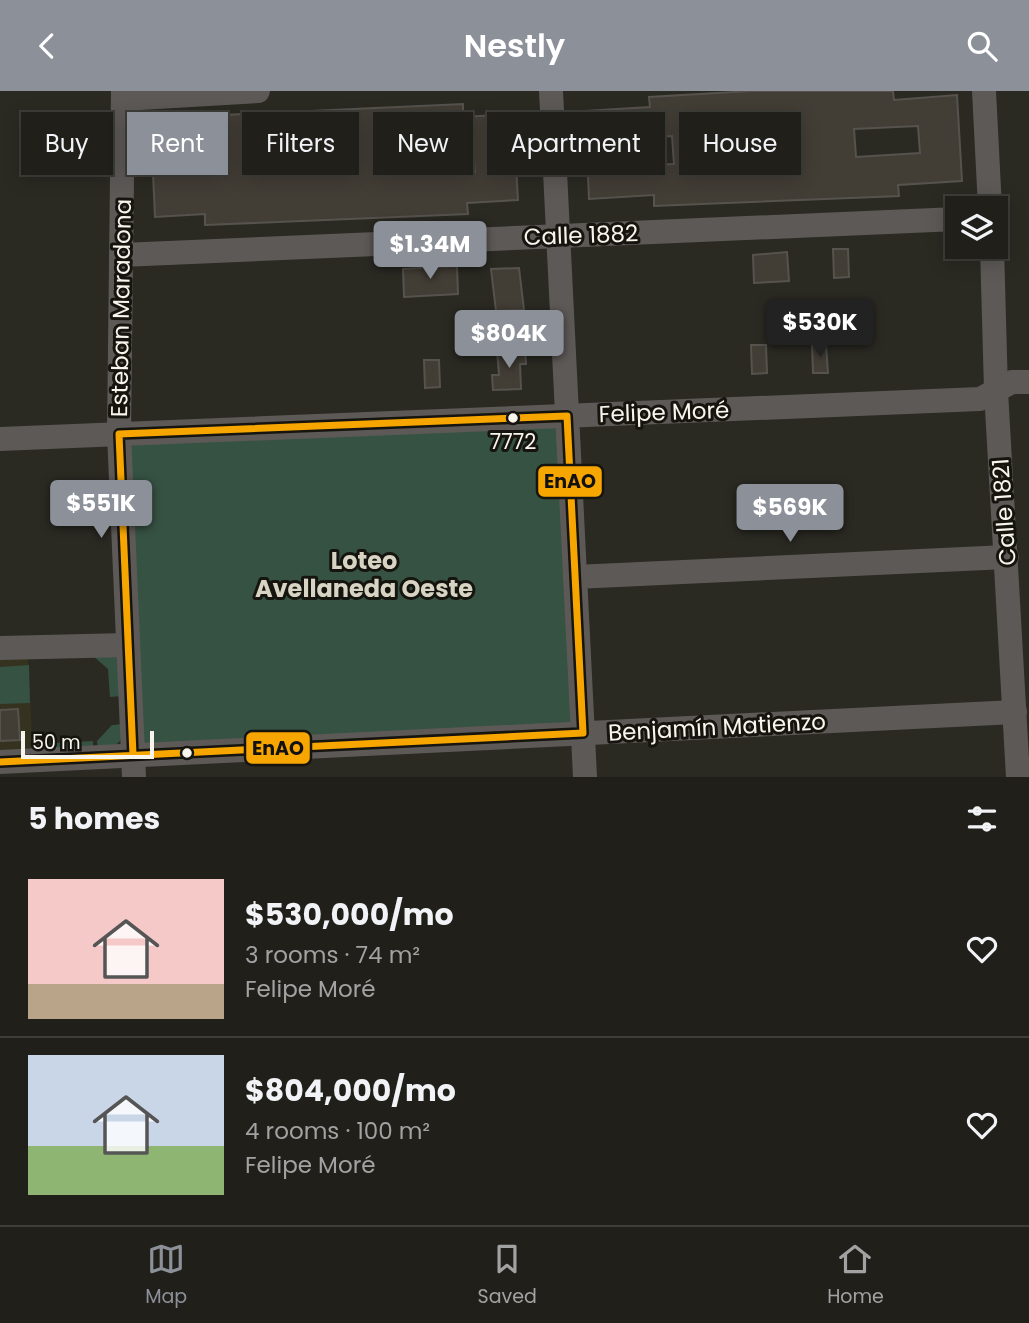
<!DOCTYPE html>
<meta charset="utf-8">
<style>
:root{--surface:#201f1a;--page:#282723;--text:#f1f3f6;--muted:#a2a2a2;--line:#3d3d39;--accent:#8c9099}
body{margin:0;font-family:Poppins,sans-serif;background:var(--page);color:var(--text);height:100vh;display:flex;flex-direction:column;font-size:26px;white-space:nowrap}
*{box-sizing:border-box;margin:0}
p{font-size:23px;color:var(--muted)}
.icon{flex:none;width:38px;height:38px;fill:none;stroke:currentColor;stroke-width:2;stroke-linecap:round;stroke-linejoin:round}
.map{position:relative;height:686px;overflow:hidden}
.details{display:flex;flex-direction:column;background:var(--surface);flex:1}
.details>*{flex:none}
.top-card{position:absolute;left:21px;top:21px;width:987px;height:63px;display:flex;gap:14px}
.controls{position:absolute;left:945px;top:105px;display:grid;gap:14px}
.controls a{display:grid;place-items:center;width:63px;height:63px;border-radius:0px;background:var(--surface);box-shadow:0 4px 18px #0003,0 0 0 2px var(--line);font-size:35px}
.scale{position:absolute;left:21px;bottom:18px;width:133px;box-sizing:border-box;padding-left:7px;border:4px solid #f7f5ec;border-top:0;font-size:19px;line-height:24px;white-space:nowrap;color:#f7f5ec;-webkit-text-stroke:5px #15140e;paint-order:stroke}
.price{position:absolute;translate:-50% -60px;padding:0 16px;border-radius:7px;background:var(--accent);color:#fff;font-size:23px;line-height:46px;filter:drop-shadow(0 2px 4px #0008)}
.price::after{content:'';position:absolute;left:50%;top:42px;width:21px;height:16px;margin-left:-10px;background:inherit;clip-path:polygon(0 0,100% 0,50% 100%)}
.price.on{background:#222;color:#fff}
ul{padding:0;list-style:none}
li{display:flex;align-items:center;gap:21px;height:175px;padding:0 28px}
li+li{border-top:2px solid var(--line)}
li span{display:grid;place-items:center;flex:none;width:196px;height:140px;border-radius:0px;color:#555}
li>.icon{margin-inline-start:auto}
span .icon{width:84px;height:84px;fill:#fffc;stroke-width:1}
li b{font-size:30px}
h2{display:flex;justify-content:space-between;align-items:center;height:84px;padding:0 28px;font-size:30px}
.pill{padding:0 24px;border-radius:0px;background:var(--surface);box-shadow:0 4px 18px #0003,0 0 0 2px var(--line);font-size:24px;line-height:63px}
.pill.on{background:var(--accent);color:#fff}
header{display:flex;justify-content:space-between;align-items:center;height:91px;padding:0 28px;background:var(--accent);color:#fff;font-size:32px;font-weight:600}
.menu{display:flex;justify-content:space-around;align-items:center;height:98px;border-top:2px solid var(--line);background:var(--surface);font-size:19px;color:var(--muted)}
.menu a{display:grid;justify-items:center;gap:4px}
.menu .on{color:var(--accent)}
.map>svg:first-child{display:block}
.built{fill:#35321f}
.green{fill:#365243}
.building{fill:#423d35;stroke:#56534e;stroke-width:2;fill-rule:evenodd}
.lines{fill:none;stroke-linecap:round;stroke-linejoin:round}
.minor{stroke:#5d5957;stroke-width:24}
.bus-1-casing{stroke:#15140e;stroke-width:12}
.bus-1{stroke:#f7a600;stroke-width:7}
.bus-dot{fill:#f7f5ec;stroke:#15140e;stroke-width:2.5}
.labels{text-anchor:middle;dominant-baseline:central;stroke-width:6;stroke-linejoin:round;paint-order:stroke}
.bus-label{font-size:21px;fill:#f7f5ec;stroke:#15140e}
.street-label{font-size:23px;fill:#f7f5ec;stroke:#15140e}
.neighbourhood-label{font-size:24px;font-weight:bold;fill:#d7d4c3;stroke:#15140e}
.line-badge{stroke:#15140e;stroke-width:2.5}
.pale-badge-label{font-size:19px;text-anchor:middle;font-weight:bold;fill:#111}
</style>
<header><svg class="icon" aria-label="back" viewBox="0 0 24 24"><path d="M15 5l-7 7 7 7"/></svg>Nestly<svg class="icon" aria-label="search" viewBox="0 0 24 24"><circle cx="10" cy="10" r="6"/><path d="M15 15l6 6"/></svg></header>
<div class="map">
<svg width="1029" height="686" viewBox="0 0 1029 686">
<rect width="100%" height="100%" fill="#2a2922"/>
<polygon class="built" points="0,565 28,565 33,662 0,663"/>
<g class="green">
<polygon points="567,325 583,642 133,664 119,344"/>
<polygon points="115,564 121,571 123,605 110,606 108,578 93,565"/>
<polygon points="29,574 30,612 0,613 0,576"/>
<path d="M 124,633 C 124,654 116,654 98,660 L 97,650 L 112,634 Z"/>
<polygon points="93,650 93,659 33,662 33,653"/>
</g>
<g class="building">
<path d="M 751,0 L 893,0 L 894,9 L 957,4 L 962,90 L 898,94 L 899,105 L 876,106 L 654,115 L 654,104 L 589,108 L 585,20 L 650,16 L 649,6 ZM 918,35 L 920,62 L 856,66 L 854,38 ZM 793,40 L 795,67 L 736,70 L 734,43 ZM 672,45 L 674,73 L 628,75 L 627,47 Z"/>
<path d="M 463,13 L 463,26 L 513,23 L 518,109 L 467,112 L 468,123 L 445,124 L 205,134 L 205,123 L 155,126 L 151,39 L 201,36 L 201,25 ZM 473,54 L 475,81 L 426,83 L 425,56 Z"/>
<polygon points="833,158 848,158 849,186 834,187"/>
<polygon points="787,161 789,190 754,192 753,164"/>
<polygon points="457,175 458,203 404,206 403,178"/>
<polygon points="519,177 524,219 496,220 491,178"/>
<polygon points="751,254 766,254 767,282 752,283"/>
<polygon points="812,254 826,254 828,282 813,282"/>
<polygon points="525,258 526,273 520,273 521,298 493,299 492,284 499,284 497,259"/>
<polygon points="424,269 439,269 440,296 425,297"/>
<polygon points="18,618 20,649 0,650 0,619"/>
</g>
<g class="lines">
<g class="minor">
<polyline points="123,0 119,343 134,686"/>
<polyline points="551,0 585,686"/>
<polyline points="984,0 990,117"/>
<polyline points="123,8 258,0"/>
<polyline points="992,156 996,300 1018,686"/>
<polyline points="121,164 957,128"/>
<polyline points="0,348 980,308 1012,291 1029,291"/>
<polyline points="575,486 1007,466"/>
<polyline points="0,557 128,554"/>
<polyline points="0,671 1015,621"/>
</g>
<defs>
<polyline id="bus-1" points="0,671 583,642 567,325 119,343 133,664"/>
</defs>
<use href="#bus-1" class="bus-1-casing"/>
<use href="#bus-1" class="bus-1"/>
</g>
<g class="bus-dot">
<circle cx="513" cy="327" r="6"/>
<circle cx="187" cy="662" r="6"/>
</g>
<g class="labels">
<g class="bus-label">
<text x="513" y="350">7772</text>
</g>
<g class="street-label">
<text transform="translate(581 144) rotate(-2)">Calle 1882</text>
<text transform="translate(121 217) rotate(-89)">Esteban Maradona</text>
<text transform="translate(664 321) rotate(-2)">Felipe Moré</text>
<text transform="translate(1004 421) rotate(-94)">Calle 1821</text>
<text transform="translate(717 636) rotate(-3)">Benjamín Matienzo</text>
</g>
<g class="neighbourhood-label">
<text x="364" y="469">Loteo<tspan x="364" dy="28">Avellaneda Oeste</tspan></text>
</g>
</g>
<g class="line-badge">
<rect x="537" y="374" width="66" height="33" rx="7" fill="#f7a600"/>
<rect x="245" y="640" width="66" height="34" rx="7" fill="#f7a600"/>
</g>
<g class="pale-badge-label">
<text x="570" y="397">EnAO</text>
<text x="278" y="664">EnAO</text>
</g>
</svg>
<div class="controls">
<a><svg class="icon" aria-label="layers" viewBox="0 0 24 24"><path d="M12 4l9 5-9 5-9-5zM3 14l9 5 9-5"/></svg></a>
</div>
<div class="scale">50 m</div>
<b class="price" style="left:430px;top:190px">$1.34M</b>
<b class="price on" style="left:820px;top:268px">$530K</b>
<b class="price" style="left:509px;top:279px">$804K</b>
<b class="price" style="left:101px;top:449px">$551K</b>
<b class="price" style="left:790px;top:453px">$569K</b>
<div class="top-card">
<a class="pill">Buy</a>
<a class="pill on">Rent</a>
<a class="pill">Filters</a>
<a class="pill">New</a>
<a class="pill">Apartment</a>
<a class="pill">House</a>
</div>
</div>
<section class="details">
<h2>5 homes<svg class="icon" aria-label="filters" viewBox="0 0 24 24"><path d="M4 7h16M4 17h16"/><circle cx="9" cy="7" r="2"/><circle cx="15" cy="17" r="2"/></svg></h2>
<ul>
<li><span style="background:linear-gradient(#f6c9c9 75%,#b9a48a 0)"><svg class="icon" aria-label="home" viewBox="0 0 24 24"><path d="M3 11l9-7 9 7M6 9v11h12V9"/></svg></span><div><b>$530,000/mo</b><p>3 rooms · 74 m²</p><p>Felipe Moré</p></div><svg class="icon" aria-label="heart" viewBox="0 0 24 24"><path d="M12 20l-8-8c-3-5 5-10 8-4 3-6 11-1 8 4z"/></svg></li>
<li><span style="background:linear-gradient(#c9d6e8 65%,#8fb573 0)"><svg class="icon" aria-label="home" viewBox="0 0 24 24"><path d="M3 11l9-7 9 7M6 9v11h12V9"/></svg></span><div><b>$804,000/mo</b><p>4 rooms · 100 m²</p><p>Felipe Moré</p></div><svg class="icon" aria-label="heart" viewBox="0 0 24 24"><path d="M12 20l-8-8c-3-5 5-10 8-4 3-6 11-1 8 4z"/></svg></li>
</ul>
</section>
<nav class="menu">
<a class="on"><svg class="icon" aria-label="map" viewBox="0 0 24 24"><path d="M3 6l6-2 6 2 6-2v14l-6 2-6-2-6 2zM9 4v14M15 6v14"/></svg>Map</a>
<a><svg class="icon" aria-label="saved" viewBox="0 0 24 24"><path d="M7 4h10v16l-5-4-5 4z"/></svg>Saved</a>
<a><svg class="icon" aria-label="home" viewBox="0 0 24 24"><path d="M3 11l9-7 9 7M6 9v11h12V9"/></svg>Home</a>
</nav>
